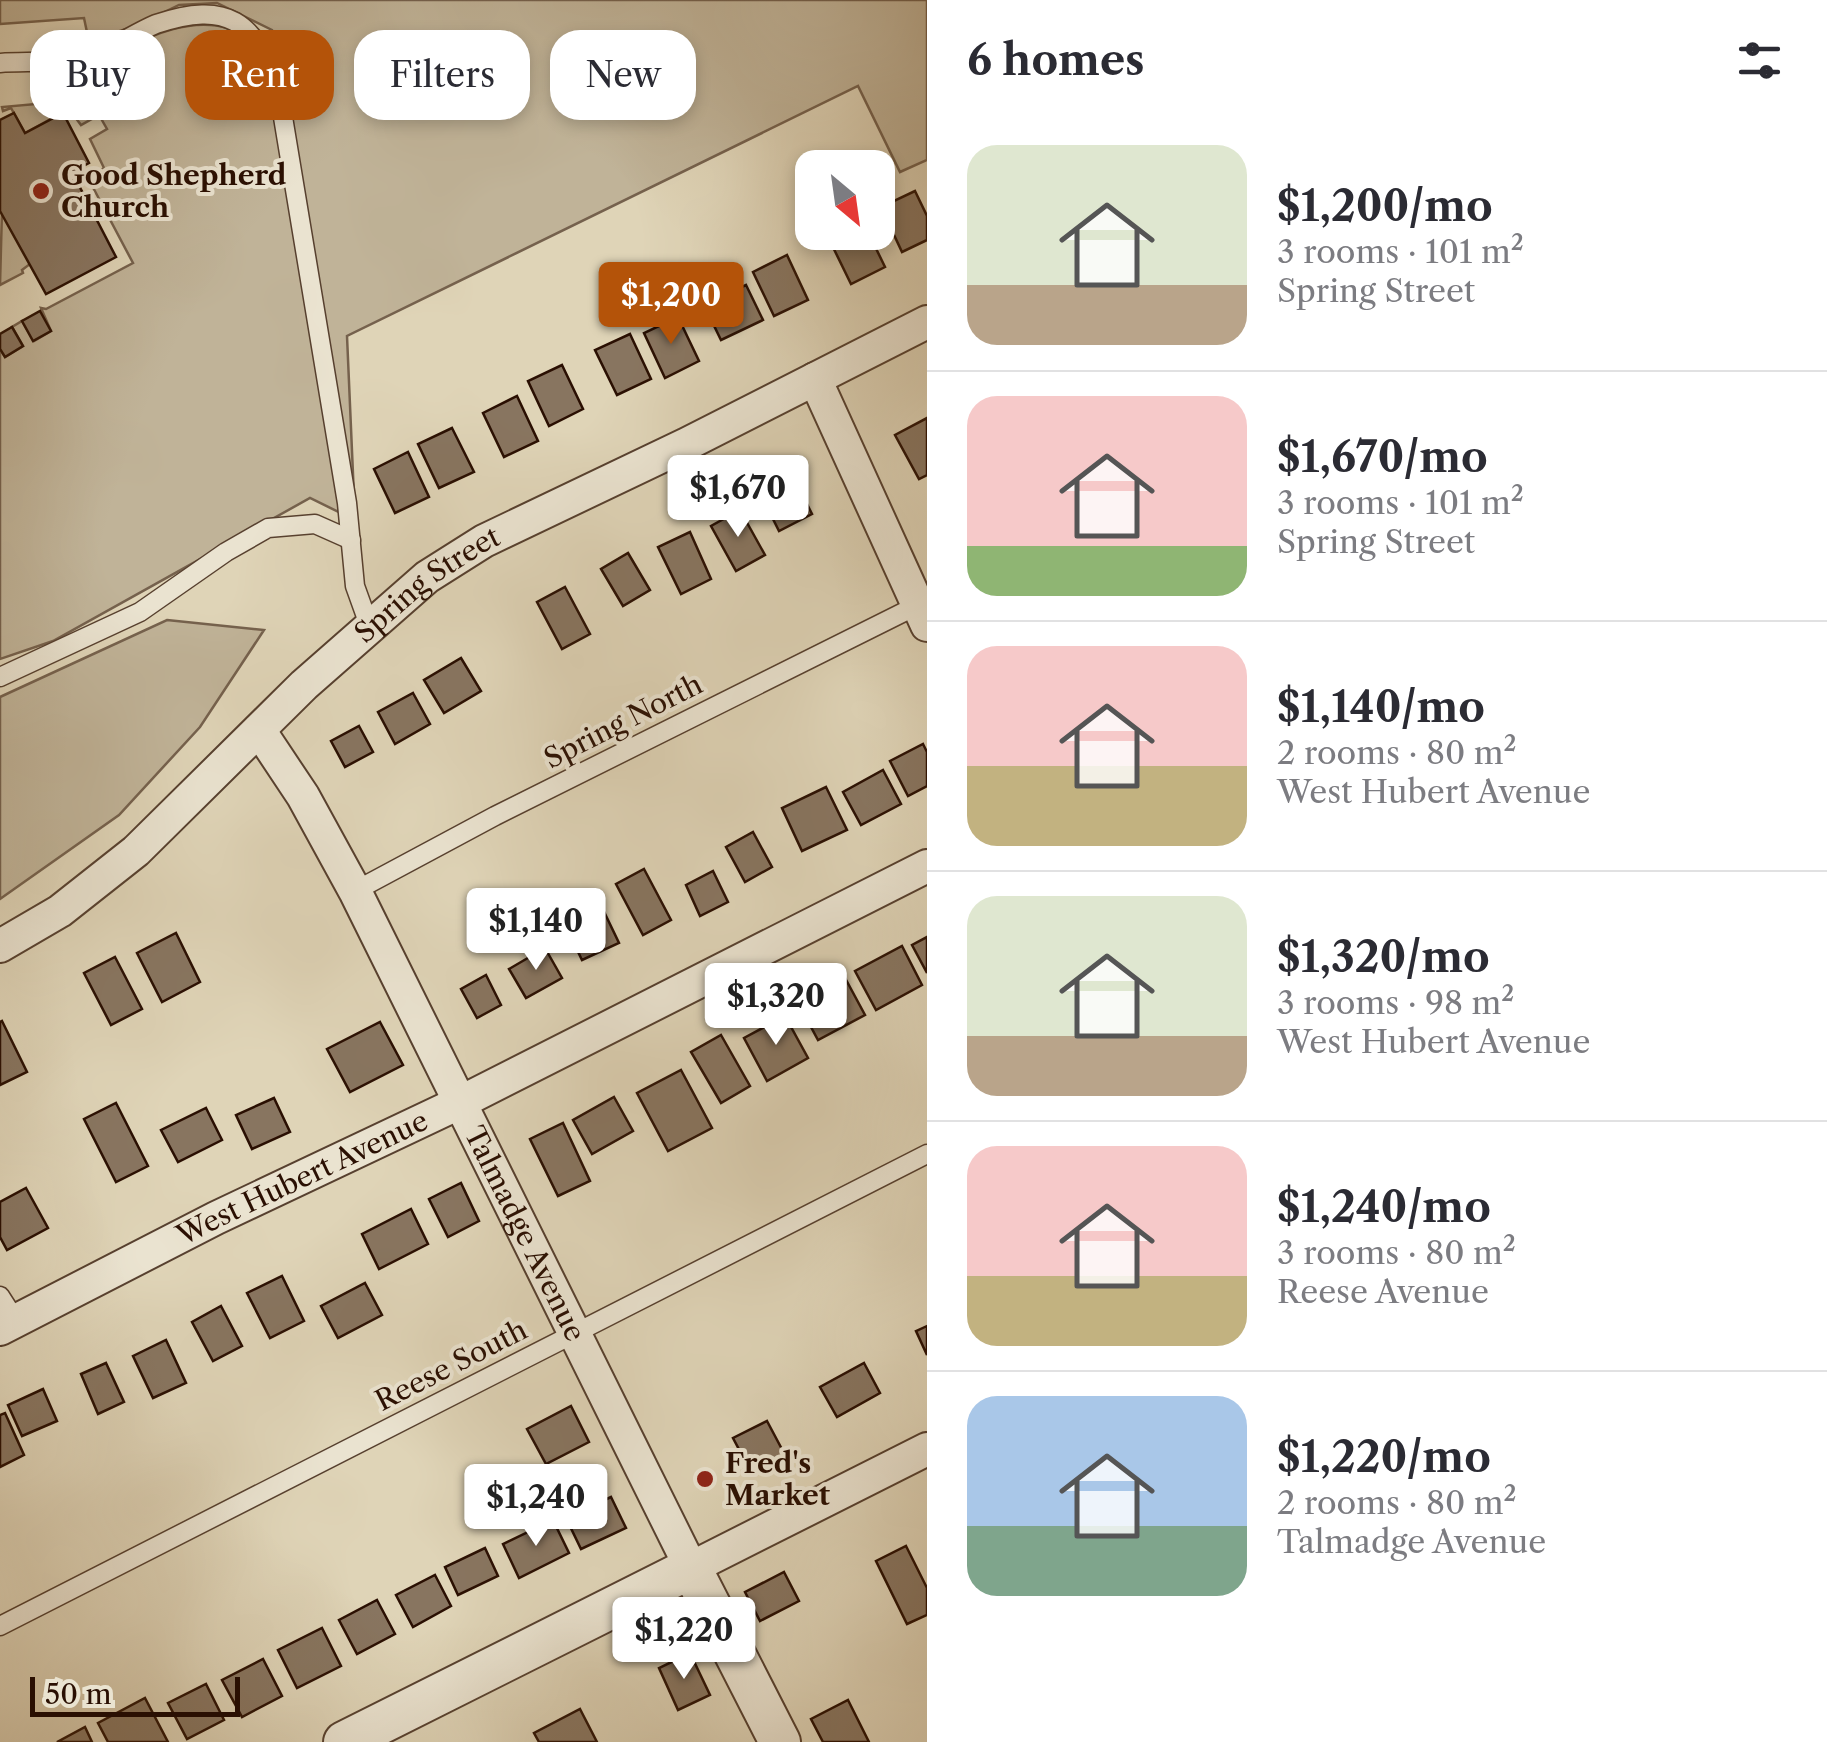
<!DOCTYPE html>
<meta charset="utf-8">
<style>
:root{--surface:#fff;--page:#f7f7f7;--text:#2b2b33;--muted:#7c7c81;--line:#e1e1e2;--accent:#b45309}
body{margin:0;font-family:"Libre Caslon Text",serif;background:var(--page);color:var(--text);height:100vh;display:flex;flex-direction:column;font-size:38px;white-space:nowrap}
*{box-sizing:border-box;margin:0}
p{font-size:32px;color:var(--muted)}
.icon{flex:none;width:55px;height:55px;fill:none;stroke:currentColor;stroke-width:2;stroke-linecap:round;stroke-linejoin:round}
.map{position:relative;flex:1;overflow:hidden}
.panel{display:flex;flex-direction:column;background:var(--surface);width:900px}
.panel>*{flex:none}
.guide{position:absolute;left:30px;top:30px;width:745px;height:90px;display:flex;gap:20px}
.needle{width:65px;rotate:151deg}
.fabs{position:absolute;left:795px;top:150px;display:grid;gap:20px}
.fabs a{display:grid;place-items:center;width:100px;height:100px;border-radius:20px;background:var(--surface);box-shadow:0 5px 15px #0003;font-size:50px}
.scale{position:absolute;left:30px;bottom:25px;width:210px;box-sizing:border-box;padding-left:10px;border:5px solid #2a0f02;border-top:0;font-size:28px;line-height:35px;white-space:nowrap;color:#2a0f02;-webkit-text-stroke:8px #eae3d0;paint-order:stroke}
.price{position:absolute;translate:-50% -85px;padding:0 22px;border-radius:10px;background:#fff;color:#222;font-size:32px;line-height:65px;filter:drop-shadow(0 2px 5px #0008)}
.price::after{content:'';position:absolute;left:50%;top:60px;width:30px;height:22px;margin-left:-15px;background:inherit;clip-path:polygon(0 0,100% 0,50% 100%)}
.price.active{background:var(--accent);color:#fff}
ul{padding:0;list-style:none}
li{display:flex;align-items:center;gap:30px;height:250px;padding:0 40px}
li+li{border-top:2px solid var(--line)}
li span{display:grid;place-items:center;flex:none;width:280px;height:200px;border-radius:30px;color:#555}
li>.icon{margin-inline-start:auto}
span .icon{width:120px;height:120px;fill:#fffc;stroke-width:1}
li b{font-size:42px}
h2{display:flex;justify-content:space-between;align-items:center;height:120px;padding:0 40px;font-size:42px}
.tag{padding:0 35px;border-radius:30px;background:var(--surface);box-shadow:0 5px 15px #0003;font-size:35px;line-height:90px}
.tag.active{background:var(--accent);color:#fff}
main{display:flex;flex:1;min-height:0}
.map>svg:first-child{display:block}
.green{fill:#c0b398;stroke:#75614d;stroke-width:2.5}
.building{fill:#887560;stroke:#2a0f02;stroke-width:2.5}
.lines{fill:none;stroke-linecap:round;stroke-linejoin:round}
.service-casing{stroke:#57402f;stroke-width:21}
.minor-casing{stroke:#57402f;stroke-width:36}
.tertiary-casing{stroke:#57402f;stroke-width:44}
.service{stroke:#eae3d0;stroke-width:18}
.minor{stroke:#eae3d0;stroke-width:32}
.tertiary{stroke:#eae3d0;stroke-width:40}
.poi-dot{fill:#8f2418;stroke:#eae3d0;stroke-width:4}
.labels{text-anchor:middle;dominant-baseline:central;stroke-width:8;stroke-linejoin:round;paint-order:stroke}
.poi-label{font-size:28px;font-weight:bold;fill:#2a0f02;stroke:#eae3d0;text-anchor:start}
.street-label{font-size:28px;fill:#2a0f02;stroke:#eae3d0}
</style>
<main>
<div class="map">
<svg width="927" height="1742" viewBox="0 0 927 1742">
<rect width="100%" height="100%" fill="#dfd4b7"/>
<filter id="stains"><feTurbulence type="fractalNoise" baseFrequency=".002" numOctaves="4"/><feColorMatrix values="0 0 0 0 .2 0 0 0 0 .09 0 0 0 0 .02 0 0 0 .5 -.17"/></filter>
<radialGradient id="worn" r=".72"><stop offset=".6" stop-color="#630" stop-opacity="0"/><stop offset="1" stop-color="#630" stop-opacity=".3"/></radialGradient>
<g class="green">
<path d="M 0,0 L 927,0 L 927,160 L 900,172 L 858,86 L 347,336 L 355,520 L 310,498 L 53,641 L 0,659 L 0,349 L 5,357 L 23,346 L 12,327 L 22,321 L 34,341 L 51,331 L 41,308 L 46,309 L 133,263 L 88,178 L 104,168 L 90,139 L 107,129 L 99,115 L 81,125 L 64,102 L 65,97 L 98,95 L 96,72 C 129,39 215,0 251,45 C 262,62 266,86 272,105 L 285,101 L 272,30 L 217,3 L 179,5 L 138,25 L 93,40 L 88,37 L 84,18 L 0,24 Z"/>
<polygon points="58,102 67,115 62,113 25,133 11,108 3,111 2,107"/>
<polygon points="2,210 30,264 22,270 23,273 0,285"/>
<polygon points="167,620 264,630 200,727 119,815 0,899 0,697"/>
</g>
<g class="building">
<polygon points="14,113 25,133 63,113 89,163 72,172 116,257 46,294 0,211 0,120"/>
<polygon points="915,191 927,216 927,240 902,252 881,207"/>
<polygon points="843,232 868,232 885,267 851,284 829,239"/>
<polygon points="787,255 808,300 774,316 753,272"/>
<polygon points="746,285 763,320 721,340 704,305"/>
<polygon points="40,311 51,331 33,341 22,321"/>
<polygon points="678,317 699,361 665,378 644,333"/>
<polygon points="12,327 23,346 5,357 0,349 0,334"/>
<polygon points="630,334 651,379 617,395 595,350"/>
<polygon points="562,365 583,409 549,426 528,381"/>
<polygon points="517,396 538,441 504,457 483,413"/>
<polygon points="927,418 927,475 919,479 895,435"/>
<polygon points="452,428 474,472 439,488 418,444"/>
<polygon points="408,452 429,497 395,513 374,469"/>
<polygon points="791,472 812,514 779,531 758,489"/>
<polygon points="740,510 765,555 736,571 711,526"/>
<polygon points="690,532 711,579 681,594 658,547"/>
<polygon points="628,553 650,590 623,606 601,569"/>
<polygon points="565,587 590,634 562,649 537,602"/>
<polygon points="461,658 481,691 444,713 424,680"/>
<polygon points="413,693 430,724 395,744 378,712"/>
<polygon points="359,726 373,752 345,767 331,741"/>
<polygon points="923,744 927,752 927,786 908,796 890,761"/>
<polygon points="883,770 901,804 861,825 843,792"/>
<polygon points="826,787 847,830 802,851 782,808"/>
<polygon points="753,832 772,867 745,882 726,847"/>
<polygon points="644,869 671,920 643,935 616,884"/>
<polygon points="713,871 728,902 700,916 686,885"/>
<polygon points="596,895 619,943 582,960 559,912"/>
<polygon points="176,933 200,982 162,1002 137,953"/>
<polygon points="927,937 927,973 912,945"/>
<polygon points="902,946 922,985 876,1010 855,971"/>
<polygon points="545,948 562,978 526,998 509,969"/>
<polygon points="115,957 142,1009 111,1025 84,973"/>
<polygon points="486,975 501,1005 477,1018 461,989"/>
<polygon points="844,976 865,1015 818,1040 797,1001"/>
<polygon points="785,1016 808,1058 767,1081 744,1038"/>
<polygon points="2,1021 27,1072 0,1085 0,1022"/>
<polygon points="380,1022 403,1065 350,1092 327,1049"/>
<polygon points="721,1035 750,1086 721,1103 691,1052"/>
<polygon points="681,1070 712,1128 668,1151 637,1093"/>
<polygon points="614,1097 633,1131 592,1154 573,1120"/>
<polygon points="274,1098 290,1132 252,1149 236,1115"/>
<polygon points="116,1103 148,1166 116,1182 84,1119"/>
<polygon points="206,1108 222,1140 178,1162 161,1130"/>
<polygon points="563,1123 590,1181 558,1196 530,1139"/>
<polygon points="461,1183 479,1221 448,1237 429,1199"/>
<polygon points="26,1188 48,1228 7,1250 0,1237 0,1202"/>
<polygon points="411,1209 428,1244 379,1269 362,1234"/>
<polygon points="282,1276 304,1321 270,1338 247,1293"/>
<polygon points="365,1283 382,1315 338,1338 321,1306"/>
<polygon points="221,1306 242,1346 213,1361 192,1322"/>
<polygon points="927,1326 927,1355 916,1331"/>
<polygon points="166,1340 186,1383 153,1398 133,1356"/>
<polygon points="106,1363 124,1402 98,1414 81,1374"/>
<polygon points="864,1363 880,1393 837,1417 820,1387"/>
<polygon points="43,1389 57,1421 22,1436 8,1405"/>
<polygon points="571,1406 589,1442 546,1464 527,1429"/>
<polygon points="5,1413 24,1455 0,1467 0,1415"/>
<polygon points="767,1421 785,1455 751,1472 733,1438"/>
<polygon points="611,1497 626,1528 581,1549 566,1518"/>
<polygon points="553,1520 569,1553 519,1578 503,1544"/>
<polygon points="906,1546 927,1588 927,1615 907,1624 876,1561"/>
<polygon points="485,1548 498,1576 458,1595 445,1567"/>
<polygon points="784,1572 799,1601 760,1621 745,1592"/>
<polygon points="435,1575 451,1606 413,1627 396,1595"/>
<polygon points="377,1600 395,1634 357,1654 339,1620"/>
<polygon points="322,1628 341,1666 297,1688 278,1650"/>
<polygon points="690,1653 710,1695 678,1710 659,1668"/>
<polygon points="263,1659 282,1696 242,1717 222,1680"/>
<polygon points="206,1684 224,1720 187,1739 168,1703"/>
<polygon points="145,1698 168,1742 108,1742 98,1723"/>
<polygon points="848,1700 869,1742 823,1742 811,1719"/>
<polygon points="580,1709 597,1742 539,1742 534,1733"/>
<polygon points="85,1727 92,1742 57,1742"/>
</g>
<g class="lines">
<defs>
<g id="service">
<path d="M 0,63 C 27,61 69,64 93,55 C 115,47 135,33 156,24 C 228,0 254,21 278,87 L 347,503 L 355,586 L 369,625"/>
<polyline points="0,677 140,612 226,552 268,528 315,524 351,540"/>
<polyline points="355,891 495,816 918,605"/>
<polyline points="0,1296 16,1321"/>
<polyline points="0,1626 927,1154"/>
</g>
<g id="minor">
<polyline points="815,379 927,625"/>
<path id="s1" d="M 259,730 L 303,796 L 355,891 L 691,1568 L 927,1449"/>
<path id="s2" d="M 0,946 L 60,911 L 136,851 L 304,685 L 427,577 L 484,541 L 685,445 L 927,322"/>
<path id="s3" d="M 0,1329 L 216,1218 L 459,1103 L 927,866"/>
</g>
<polyline id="tertiary" points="344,1742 691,1568 780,1742"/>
</defs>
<use href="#service" class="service-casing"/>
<use href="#minor" class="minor-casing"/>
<use href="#tertiary" class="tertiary-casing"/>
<use href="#service" class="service"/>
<use href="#minor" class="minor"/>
<use href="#tertiary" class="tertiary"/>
</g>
<g class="poi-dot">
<circle cx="41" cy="191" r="10"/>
<circle cx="705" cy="1479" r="10"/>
</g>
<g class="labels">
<g class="poi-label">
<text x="61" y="175">Good Shepherd<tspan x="61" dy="32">Church</tspan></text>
<text x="725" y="1463">Fred's<tspan x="725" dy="32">Market</tspan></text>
</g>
<g class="street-label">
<text stroke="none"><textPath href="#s2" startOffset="562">Spring Street</textPath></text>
<text transform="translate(623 721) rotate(-27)">Spring North</text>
<text stroke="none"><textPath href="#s3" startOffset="338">West Hubert Avenue</textPath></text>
<text stroke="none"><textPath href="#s1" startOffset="570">Talmadge Avenue</textPath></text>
<text transform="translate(451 1365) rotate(-27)">Reese South</text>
</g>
</g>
<rect width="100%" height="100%" filter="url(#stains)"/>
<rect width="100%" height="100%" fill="url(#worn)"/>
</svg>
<div class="fabs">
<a><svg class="needle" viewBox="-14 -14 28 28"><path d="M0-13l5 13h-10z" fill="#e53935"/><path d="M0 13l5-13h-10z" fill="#7c7c81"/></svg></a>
</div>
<div class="scale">50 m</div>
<b class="price active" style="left:671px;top:347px">$1,200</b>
<b class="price" style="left:738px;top:540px">$1,670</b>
<b class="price" style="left:536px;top:973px">$1,140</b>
<b class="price" style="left:776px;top:1048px">$1,320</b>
<b class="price" style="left:536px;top:1549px">$1,240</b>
<b class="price" style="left:684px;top:1682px">$1,220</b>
<div class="guide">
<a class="tag">Buy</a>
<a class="tag active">Rent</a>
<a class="tag">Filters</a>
<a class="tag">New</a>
</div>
</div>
<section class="panel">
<h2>6 homes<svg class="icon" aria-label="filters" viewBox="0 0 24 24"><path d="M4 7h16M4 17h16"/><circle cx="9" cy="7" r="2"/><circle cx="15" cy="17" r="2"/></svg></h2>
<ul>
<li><span style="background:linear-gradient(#dfe7d0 70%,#b9a48a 0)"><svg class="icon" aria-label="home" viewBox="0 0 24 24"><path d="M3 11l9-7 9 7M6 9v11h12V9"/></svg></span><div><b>$1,200/mo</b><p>3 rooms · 101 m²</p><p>Spring Street</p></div></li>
<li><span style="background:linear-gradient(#f6c9c9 75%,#8fb573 0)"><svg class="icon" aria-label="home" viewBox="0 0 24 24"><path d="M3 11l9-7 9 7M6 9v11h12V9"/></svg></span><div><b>$1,670/mo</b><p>3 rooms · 101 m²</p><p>Spring Street</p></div></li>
<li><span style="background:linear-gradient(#f6c9c9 60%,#c2b280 0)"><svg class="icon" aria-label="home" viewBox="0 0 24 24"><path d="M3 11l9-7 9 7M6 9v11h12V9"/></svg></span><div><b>$1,140/mo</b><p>2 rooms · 80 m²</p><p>West Hubert Avenue</p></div></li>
<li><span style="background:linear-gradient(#dfe7d0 70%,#b9a48a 0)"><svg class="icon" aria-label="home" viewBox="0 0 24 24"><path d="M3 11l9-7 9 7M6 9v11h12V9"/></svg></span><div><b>$1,320/mo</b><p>3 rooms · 98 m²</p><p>West Hubert Avenue</p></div></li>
<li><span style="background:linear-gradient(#f6c9c9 65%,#c2b280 0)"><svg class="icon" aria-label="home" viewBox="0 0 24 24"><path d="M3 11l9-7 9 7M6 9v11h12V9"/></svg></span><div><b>$1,240/mo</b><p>3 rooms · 80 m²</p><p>Reese Avenue</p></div></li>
<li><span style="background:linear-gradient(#a9c7e8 65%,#7fa58c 0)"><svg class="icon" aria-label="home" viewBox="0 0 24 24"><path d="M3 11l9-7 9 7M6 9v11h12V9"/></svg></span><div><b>$1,220/mo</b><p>2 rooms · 80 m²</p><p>Talmadge Avenue</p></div></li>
</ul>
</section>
</main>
